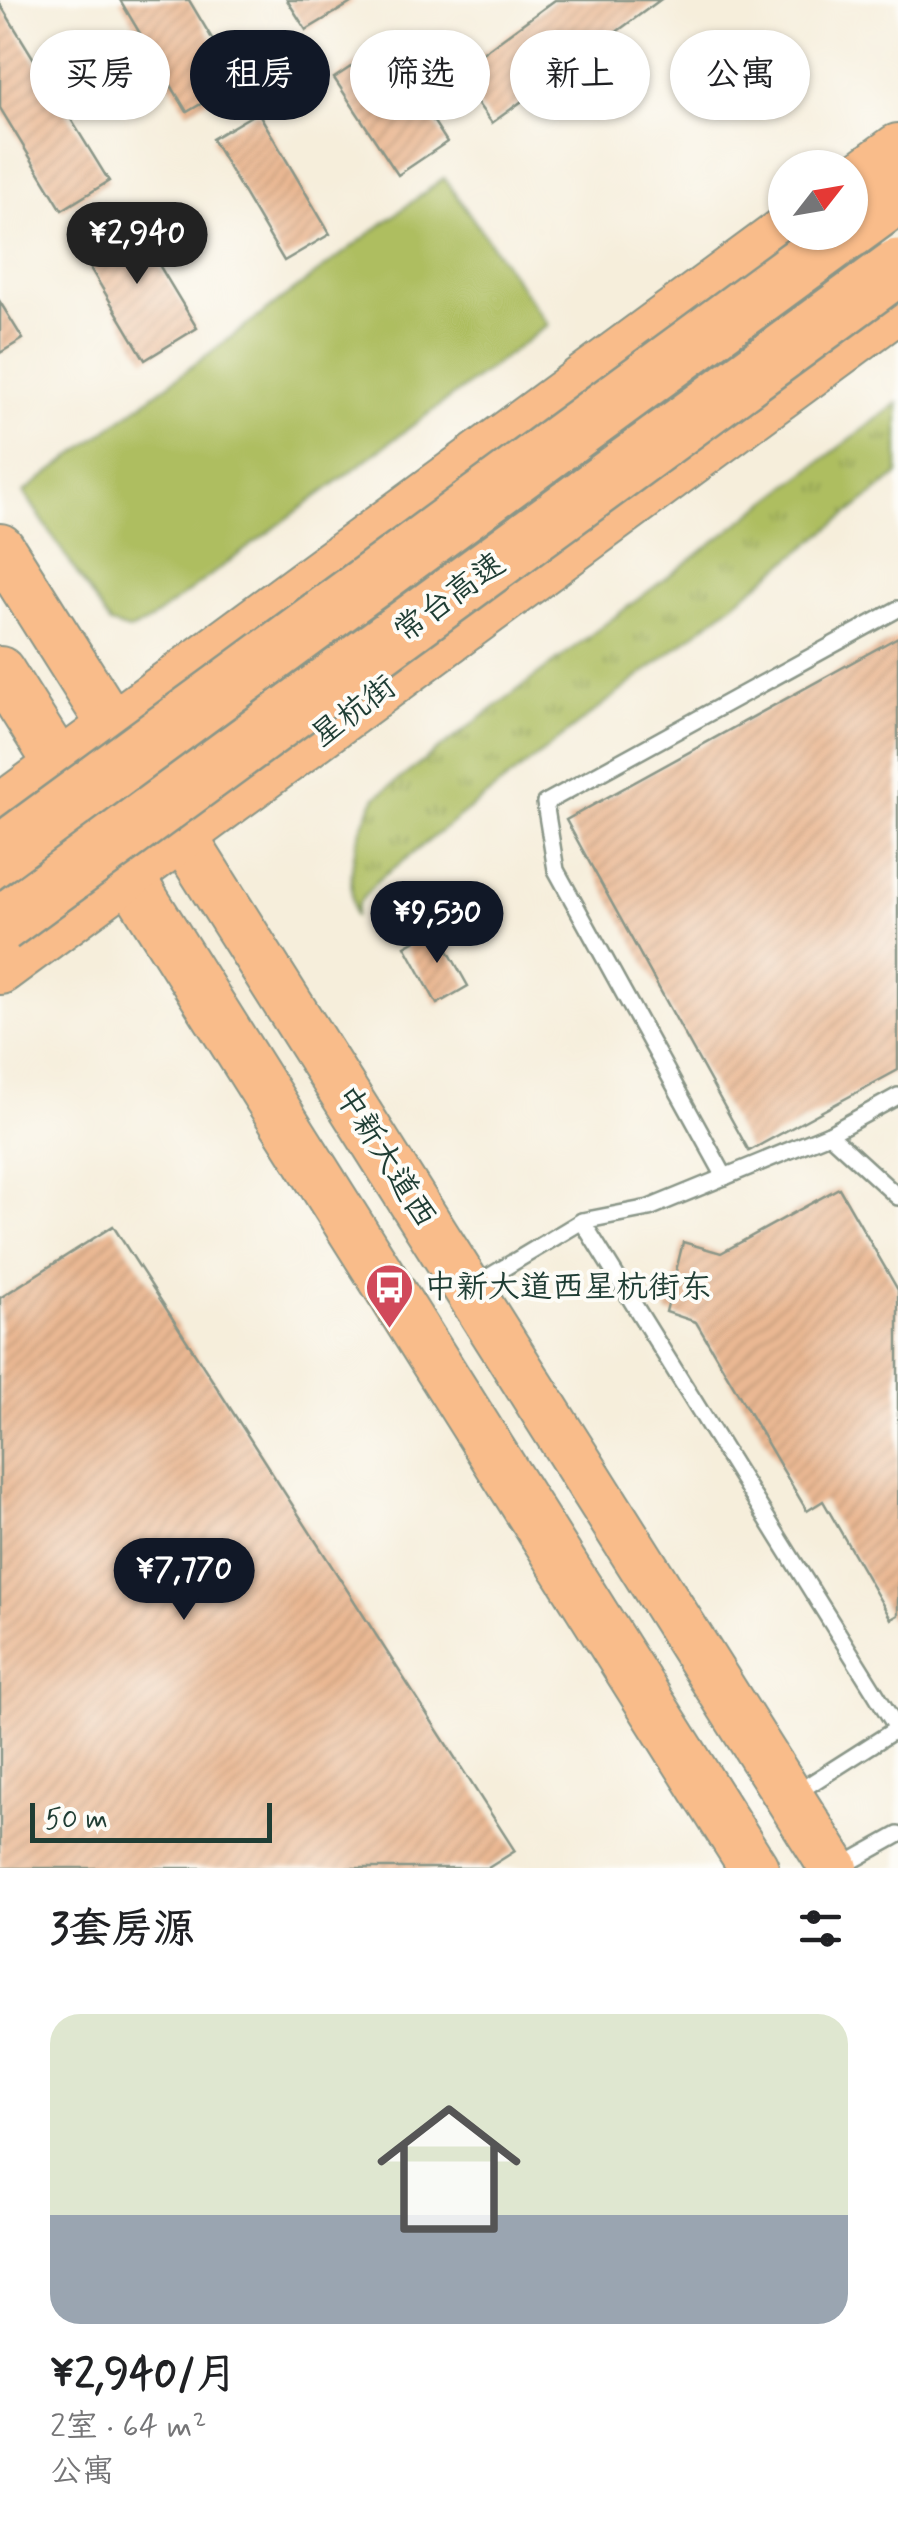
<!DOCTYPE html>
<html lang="zh">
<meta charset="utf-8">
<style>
:root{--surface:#fff;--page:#f2f2f2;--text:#202124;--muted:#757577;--accent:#111827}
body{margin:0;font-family:Mynerve,"LXGW WenKai TC",sans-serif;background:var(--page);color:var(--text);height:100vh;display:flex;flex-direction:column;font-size:38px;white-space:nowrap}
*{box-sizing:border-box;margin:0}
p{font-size:32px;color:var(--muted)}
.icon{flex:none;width:55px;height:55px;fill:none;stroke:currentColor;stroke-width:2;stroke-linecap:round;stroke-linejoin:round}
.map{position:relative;height:1868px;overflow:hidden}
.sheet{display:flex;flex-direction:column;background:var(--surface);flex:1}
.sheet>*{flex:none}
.guide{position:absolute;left:30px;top:30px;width:840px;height:90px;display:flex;gap:20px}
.needle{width:65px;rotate:59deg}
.controls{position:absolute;left:768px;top:150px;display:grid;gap:20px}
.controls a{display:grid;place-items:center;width:100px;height:100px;border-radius:50%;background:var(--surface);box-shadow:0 2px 8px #0004;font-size:50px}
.scale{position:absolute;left:30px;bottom:25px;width:242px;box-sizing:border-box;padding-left:10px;border:5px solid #1f3d34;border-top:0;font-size:28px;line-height:35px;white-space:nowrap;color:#1f3d34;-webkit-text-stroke:8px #fdfcf7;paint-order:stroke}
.price{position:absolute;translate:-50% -85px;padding:0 22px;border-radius:35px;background:var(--accent);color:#fff;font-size:32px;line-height:65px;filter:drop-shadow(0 2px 5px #0008)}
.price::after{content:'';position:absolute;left:50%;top:60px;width:30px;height:22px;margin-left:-15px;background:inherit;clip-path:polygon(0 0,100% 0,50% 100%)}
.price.selected{background:#222;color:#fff}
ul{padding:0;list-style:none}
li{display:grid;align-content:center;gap:20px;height:530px;padding:0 50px}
li span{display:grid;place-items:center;height:310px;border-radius:30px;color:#555}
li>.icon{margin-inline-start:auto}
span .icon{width:180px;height:180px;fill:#fffc;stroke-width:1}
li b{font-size:42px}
h2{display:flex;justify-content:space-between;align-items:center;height:120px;padding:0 50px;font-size:42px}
.tag{padding:0 35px;border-radius:45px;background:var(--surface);box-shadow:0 2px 8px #0004;font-size:35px;line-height:90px}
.tag.selected{background:var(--accent);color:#fff}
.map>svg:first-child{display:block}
.grass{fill:url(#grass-tufts);stroke:#667e4a;stroke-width:2.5}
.park{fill:#aebe61;stroke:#667e4a;stroke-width:2.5}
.building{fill:url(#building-hatch)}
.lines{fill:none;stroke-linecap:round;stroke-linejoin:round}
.lane-casing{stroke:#8a9688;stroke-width:20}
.primary-casing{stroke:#8a9688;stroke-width:52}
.highway-casing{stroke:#8a9688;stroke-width:60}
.lane{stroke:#fff;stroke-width:15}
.primary{stroke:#f9bc8a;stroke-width:48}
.highway{stroke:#f9bc8a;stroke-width:55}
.highway-bridge-casing{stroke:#8a9688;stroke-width:60;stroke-linecap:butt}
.highway-bridge{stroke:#f9bc8a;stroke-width:55}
.labels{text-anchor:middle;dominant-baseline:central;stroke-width:8;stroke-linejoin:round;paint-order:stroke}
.street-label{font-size:32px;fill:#1f3d34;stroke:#fdfcf7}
.poi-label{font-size:32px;fill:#1f3d34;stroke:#fdfcf7;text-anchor:start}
</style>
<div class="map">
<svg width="898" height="1868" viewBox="0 0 898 1868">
<defs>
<pattern id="grass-tufts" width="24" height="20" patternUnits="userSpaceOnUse" patternTransform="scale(2.5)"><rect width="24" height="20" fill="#aebe61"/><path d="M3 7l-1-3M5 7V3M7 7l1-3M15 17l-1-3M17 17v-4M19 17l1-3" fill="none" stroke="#8d9c51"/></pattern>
<pattern id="building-hatch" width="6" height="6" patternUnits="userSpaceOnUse" patternTransform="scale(2.5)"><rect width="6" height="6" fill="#eab893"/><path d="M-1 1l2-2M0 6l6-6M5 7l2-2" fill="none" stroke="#c89f7f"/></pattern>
</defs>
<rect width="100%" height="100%" fill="#fdfcf7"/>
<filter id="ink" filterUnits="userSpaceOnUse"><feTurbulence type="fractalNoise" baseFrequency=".01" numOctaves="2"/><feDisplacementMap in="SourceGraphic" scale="20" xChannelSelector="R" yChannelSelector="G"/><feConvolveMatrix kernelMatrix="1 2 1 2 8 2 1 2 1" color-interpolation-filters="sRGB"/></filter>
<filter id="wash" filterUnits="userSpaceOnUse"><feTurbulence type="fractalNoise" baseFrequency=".0048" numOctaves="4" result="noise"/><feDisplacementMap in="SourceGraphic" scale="40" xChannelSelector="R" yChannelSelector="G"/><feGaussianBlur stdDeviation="2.25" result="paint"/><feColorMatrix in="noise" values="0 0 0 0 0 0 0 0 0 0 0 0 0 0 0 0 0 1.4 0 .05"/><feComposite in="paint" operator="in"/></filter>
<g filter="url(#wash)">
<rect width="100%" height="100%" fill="#f6eedb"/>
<path class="grass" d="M 898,403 L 898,475 L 377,881 L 358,904 L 355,917 C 346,872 354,837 376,797 Z"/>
<polygon class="park" points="444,178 548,325 145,624 129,630 110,624 24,492"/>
<g id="blocks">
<g class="building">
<polygon points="120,0 189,0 238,82 187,112"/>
<polygon points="287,0 356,0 306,30"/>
<polygon points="555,0 660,0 492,123 455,73"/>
<polygon points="0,4 109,181 62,210 0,108"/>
<polygon points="384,45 447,142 398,175 334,78"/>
<polygon points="258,112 330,234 284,261 212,139"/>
<polygon points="129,215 197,328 145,360 77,246"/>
<polygon points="0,302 23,339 0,353"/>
<polygon points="898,637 898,1070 749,1151 566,820"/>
<polygon points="436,929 468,986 437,1004 405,946"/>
<polygon points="839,1188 898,1290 898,1615 891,1619 823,1501 807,1511 696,1322 666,1312 683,1242 721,1253"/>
<polygon points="113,1226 515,1851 488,1868 0,1868 0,1298"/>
</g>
</g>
</g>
<g filter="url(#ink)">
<use href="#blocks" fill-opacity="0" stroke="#8a9688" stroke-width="2.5"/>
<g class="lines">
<defs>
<g id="lane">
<polyline points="829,1134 898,1197"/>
<polyline points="725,1177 556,870 545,803 898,609"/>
<polyline points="582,1221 897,1728"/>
<polyline points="472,1287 582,1221 649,1208 829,1134 898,1096"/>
<polyline points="793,1795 898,1728"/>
<polyline points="839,1868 898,1835"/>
</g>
<g id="primary">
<polyline points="850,183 898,148"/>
<polyline points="0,548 834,1868"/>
<polyline points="368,617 574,467 587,405"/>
<polyline points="0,671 754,1868"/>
<polyline points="0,809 785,231"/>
<polyline points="0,886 61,841"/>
<polyline points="0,970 898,308"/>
</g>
<polyline id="highway" points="850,230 898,195"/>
</defs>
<use href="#lane" class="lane-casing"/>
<use href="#primary" class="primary-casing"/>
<use href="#highway" class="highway-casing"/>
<use href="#lane" class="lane"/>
<use href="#primary" class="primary"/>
<use href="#highway" class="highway"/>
<defs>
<g id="highway-bridge">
<polyline points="0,854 846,232"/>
<polyline points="0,925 898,267"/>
</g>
</defs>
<use href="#highway-bridge" class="highway-bridge-casing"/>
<use href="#highway-bridge" class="highway-bridge"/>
</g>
</g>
<defs>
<symbol id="bus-pin" viewBox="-11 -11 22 30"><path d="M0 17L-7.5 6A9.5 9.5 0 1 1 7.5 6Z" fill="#d1495b" stroke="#fdfcf7"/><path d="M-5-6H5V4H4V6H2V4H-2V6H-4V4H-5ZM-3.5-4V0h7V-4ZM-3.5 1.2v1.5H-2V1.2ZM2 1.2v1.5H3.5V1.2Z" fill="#fff"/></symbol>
</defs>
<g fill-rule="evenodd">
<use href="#bus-pin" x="362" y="1260" width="55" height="75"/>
</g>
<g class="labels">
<g class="street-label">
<text transform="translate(450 598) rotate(-36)">常台高速</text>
<text transform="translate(354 712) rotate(-37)">星杭街</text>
<text transform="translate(385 1157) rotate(58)">中新大道西</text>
</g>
<g class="poi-label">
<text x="424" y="1288">中新大道西星杭街东</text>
</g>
</g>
</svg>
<div class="controls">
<a><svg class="needle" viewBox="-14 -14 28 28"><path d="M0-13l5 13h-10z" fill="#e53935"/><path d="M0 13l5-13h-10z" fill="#757577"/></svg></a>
</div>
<div class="scale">50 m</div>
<b class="price selected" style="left:137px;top:287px">¥2,940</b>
<b class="price" style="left:437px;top:966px">¥9,530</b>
<b class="price" style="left:184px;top:1623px">¥7,770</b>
<div class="guide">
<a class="tag">买房</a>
<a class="tag selected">租房</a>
<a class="tag">筛选</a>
<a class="tag">新上</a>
<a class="tag">公寓</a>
</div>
</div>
<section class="sheet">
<h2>3套房源<svg class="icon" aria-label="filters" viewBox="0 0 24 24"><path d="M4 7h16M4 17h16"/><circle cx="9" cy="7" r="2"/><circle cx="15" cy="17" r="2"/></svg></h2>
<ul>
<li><span style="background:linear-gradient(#dfe7d0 65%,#9aa5b1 0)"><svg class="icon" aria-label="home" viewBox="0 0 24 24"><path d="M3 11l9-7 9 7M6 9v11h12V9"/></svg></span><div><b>¥2,940/月</b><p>2室 · 64 m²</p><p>公寓</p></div></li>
</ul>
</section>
